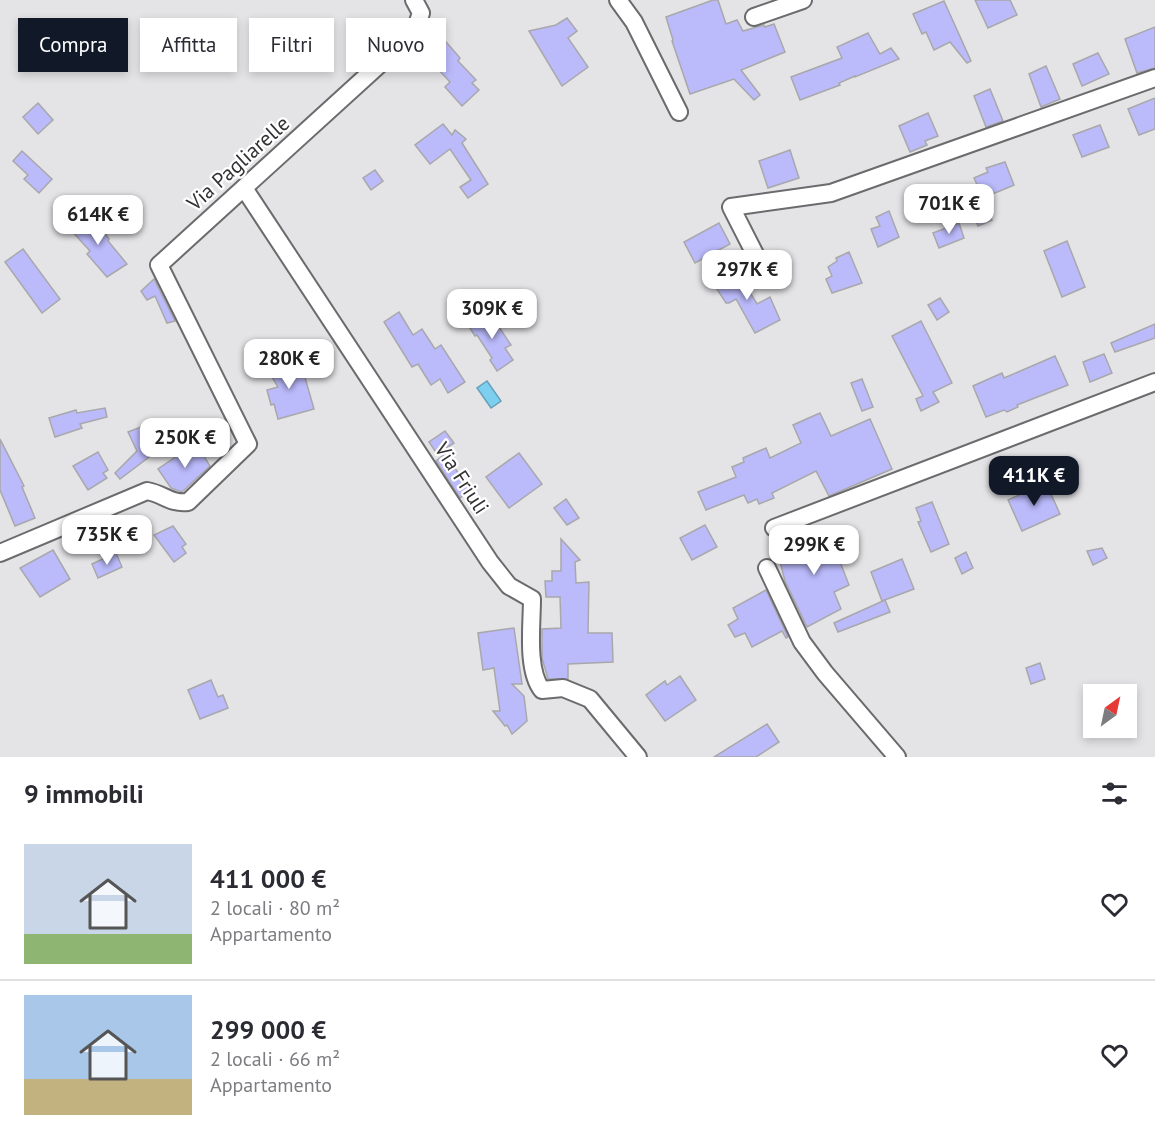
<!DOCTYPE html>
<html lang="it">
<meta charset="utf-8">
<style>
:root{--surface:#fff;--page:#f7f7f7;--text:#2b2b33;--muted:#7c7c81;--line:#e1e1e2;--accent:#111827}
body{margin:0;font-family:"PT Sans",sans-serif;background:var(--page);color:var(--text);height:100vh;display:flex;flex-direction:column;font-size:22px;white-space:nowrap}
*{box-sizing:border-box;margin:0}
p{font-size:20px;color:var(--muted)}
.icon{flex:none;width:33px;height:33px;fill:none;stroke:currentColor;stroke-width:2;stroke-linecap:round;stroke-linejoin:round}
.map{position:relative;height:757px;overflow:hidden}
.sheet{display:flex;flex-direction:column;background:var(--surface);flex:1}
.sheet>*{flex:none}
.banner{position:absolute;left:18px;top:18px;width:600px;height:54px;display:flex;gap:12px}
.needle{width:39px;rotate:33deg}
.tools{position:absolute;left:1083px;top:684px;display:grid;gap:12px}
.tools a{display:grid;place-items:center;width:54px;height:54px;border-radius:0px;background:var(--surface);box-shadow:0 3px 9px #0003;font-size:30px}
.price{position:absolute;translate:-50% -51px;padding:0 14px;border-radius:12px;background:#fff;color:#222;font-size:20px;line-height:39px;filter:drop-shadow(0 2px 3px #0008)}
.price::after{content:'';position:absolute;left:50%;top:36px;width:18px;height:14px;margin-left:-9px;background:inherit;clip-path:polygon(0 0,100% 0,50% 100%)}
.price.on{background:var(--accent);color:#fff}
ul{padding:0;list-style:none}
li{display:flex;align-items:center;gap:18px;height:150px;padding:0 24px}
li+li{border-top:2px solid var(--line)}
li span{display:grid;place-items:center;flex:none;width:168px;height:120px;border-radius:0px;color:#555}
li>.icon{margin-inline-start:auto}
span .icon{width:72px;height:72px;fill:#fffc;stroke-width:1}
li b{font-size:26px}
h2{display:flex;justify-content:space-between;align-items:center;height:72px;padding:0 24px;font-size:26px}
.pill{padding:0 21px;border-radius:0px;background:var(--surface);box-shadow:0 3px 9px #0003;font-size:21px;line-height:54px}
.pill.on{background:var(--accent);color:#fff}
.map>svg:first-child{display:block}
.water{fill:#7dcff0;stroke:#66a0b8;stroke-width:1.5}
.building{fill:#bbbafb;stroke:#a8a8ab;stroke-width:1.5}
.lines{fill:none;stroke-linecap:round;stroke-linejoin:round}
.minor-casing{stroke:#6b6b6e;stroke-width:20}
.minor{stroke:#fff;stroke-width:16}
.labels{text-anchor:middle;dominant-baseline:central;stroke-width:4.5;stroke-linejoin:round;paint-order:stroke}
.street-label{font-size:21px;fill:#323234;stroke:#fff}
</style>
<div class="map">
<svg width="1155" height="757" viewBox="0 0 1155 757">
<rect width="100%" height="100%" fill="#e4e4e7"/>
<polygon class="water" points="487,381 501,401 491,408 477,388"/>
<g class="building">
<polygon points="713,0 718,0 726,24 737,20 743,31 764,25 765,27 774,24 785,52 741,70 760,95 754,100 734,79 690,94 672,41 673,40 666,17"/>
<polygon points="975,0 1010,0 1017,15 988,28"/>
<polygon points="944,1 971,61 967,63 950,42 934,50 926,32 922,34 913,14"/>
<polygon points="567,18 577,31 568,38 588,67 562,86 529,31 556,25"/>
<polygon points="319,20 327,32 315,40 307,28"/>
<polygon points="1155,27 1155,68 1137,73 1125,39"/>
<polygon points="434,28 460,58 458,61 476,80 472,83 479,90 462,106 445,87 450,82 433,64 427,70 421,63 415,69 404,56"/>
<polygon points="868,33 880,54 891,48 899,59 855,77 855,76 839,83 840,85 800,100 791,77 842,58 837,47"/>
<polygon points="1098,53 1109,74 1082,86 1073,64"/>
<polygon points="1046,66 1060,99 1041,107 1029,74"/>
<polygon points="990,89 1003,121 986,127 974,96"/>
<polygon points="1155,98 1155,129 1139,135 1128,109"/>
<polygon points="38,103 53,120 38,134 23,117"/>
<polygon points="928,113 938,136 925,141 927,145 910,152 899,126"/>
<polygon points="443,124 452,135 455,130 466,139 462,143 488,184 468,198 460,187 471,180 450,149 430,164 415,145"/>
<polygon points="1100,125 1109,147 1082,157 1073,135"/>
<polygon points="790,150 799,178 768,188 759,161"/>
<polygon points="22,151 52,179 39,193 24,179 28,175 13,161"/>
<polygon points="1005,162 1014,185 983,198 974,178 988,172 986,168"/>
<polygon points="375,170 383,181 371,190 363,178"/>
<polygon points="986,207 992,220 978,226 972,212"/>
<polygon points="889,211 899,237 878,247 871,229 880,226 876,217"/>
<polygon points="91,213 109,239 108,241 127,264 107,277 87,254 90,251 70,229"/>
<polygon points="719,223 730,244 695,263 684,242"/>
<polygon points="959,223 964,238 939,248 933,233"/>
<polygon points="1067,241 1085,287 1062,297 1044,251"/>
<polygon points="23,249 60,299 42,313 5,262"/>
<polygon points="849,252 862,283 832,293 826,279 832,276 828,267 837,261 836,258"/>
<polygon points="735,267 757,304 770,297 780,320 755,333 736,299 729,303 726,303 713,283"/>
<polygon points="154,279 175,321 167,323 155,296 147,300 141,291"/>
<polygon points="940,298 949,312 937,320 928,305"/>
<polygon points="399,312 413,335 422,329 435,349 441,345 465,382 448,393 440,379 431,385 418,364 412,367 384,322"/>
<polygon points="489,312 511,345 505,348 513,360 497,371 490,360 492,358 477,335 475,336 468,325"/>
<polygon points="921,321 952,383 933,392 939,402 921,411 916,399 923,396 892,336"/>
<polygon points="1155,324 1155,338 1115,352 1111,343"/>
<polygon points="1104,354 1112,373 1090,382 1083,362"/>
<polygon points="1055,356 1068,385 1017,405 1018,407 1007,412 1004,410 986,417 973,386 1002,373 1004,378"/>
<polygon points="277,360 284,370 300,360 314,409 278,419 274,404 271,405 267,390 278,387 266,367"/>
<polygon points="862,379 873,407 862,411 851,383"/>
<polygon points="105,408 107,417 80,424 82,428 55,437 49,418 76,410 77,413"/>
<polygon points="820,413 831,436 870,419 892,469 829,496 816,471 772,493 774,498 759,504 757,499 748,503 744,495 706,510 698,492 736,477 732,467 744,462 743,458 766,448 770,458 801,443 793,425"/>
<polygon points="144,426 157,451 120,479 115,473 137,451 128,432"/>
<polygon points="445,431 454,443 437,454 429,442"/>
<polygon points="0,439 24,486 22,487 35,518 15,526 0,490"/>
<polygon points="196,443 210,466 182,492 171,488 158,469"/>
<polygon points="98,452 108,470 103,473 107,478 88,490 73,466"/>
<polygon points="519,453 542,484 509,508 486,477"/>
<polygon points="445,454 471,491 460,498 436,461"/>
<polygon points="1046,483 1060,514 1022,531 1008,500"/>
<polygon points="566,499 579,518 567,525 554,508"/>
<polygon points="932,502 949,544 931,552 918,522 921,521 916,508"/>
<polygon points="705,525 717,547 692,560 680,538"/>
<polygon points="173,526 186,544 182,547 186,553 174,562 154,535"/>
<polygon points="821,526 828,542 832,541 849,585 834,592 841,609 807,627 785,581 778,554 804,547 799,534"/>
<polygon points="561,539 580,560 575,562 576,583 589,582 588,633 612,633 613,662 568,664 568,679 548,679 542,658 542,629 561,628 560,597 546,597 545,581 552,581 552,571 561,571"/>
<polygon points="1102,548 1107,558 1093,565 1087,551"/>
<polygon points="53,550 70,579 40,597 20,568"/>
<polygon points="966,552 973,568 962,574 955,558"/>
<polygon points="116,553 122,567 98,578 92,564"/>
<polygon points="902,559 914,589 882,601 871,572"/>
<polygon points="766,590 788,637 786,638 782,631 752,647 745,633 735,637 728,625 738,619 733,608"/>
<polygon points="885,600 890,612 838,632 834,623"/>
<polygon points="514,628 522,684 512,684 524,696 527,721 512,734 507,725 505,726 493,711 500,711 494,668 483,670 478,633"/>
<polygon points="1040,663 1045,679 1031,684 1026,668"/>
<polygon points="680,676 696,700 665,721 646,695 665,681 667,685"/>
<polygon points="211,680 218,697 223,695 228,708 200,719 188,690"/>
<polygon points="767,724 779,742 756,757 714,757"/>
</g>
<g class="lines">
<defs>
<g id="minor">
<polyline points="618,0 634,22 679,112"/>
<polyline points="754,17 803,0"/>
<path d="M 244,188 L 490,562 L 509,586 L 532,599 C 532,624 526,670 542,690 L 563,688 L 590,699 L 638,757"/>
<polyline points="759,262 731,207 831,193 1155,78"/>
<polyline points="774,528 1155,382"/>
<path d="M 0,553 L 147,491 C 164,494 170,504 188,502 L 248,444 L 159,265 L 414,33 L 421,13 L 414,0"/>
<polyline points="767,568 802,642 825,673 897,757"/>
</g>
</defs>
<use href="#minor" class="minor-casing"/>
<use href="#minor" class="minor"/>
</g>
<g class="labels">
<g class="street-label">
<text transform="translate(238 163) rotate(-42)">Via Pagliarelle</text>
<text transform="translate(462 478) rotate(57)">Via Friuli</text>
</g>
</g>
</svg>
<div class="tools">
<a><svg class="needle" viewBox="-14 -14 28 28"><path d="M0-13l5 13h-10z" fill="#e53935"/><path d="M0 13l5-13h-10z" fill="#7c7c81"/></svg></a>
</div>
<b class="price" style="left:949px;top:235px">701K €</b>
<b class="price" style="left:98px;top:246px">614K €</b>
<b class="price" style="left:747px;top:301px">297K €</b>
<b class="price" style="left:492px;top:340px">309K €</b>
<b class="price" style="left:289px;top:390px">280K €</b>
<b class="price" style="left:185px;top:469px">250K €</b>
<b class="price on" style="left:1034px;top:507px">411K €</b>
<b class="price" style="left:107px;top:566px">735K €</b>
<b class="price" style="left:814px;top:576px">299K €</b>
<div class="banner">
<a class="pill on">Compra</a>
<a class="pill">Affitta</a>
<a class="pill">Filtri</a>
<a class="pill">Nuovo</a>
</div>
</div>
<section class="sheet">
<h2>9 immobili<svg class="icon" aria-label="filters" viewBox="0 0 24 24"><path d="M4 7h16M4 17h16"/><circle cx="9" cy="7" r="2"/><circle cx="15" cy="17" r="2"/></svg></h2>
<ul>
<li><span style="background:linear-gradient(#c9d6e8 75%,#8fb573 0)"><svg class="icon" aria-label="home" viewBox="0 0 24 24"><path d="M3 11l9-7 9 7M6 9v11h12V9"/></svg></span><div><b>411 000 €</b><p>2 locali · 80 m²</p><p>Appartamento</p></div><svg class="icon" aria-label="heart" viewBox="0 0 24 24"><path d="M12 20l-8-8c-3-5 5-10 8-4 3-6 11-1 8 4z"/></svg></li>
<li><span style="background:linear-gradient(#a9c7e8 70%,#c2b280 0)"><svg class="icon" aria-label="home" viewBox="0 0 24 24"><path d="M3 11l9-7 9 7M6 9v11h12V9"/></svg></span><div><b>299 000 €</b><p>2 locali · 66 m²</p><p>Appartamento</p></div><svg class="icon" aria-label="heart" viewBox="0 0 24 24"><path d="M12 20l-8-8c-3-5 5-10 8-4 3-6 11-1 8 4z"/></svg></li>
</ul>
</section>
